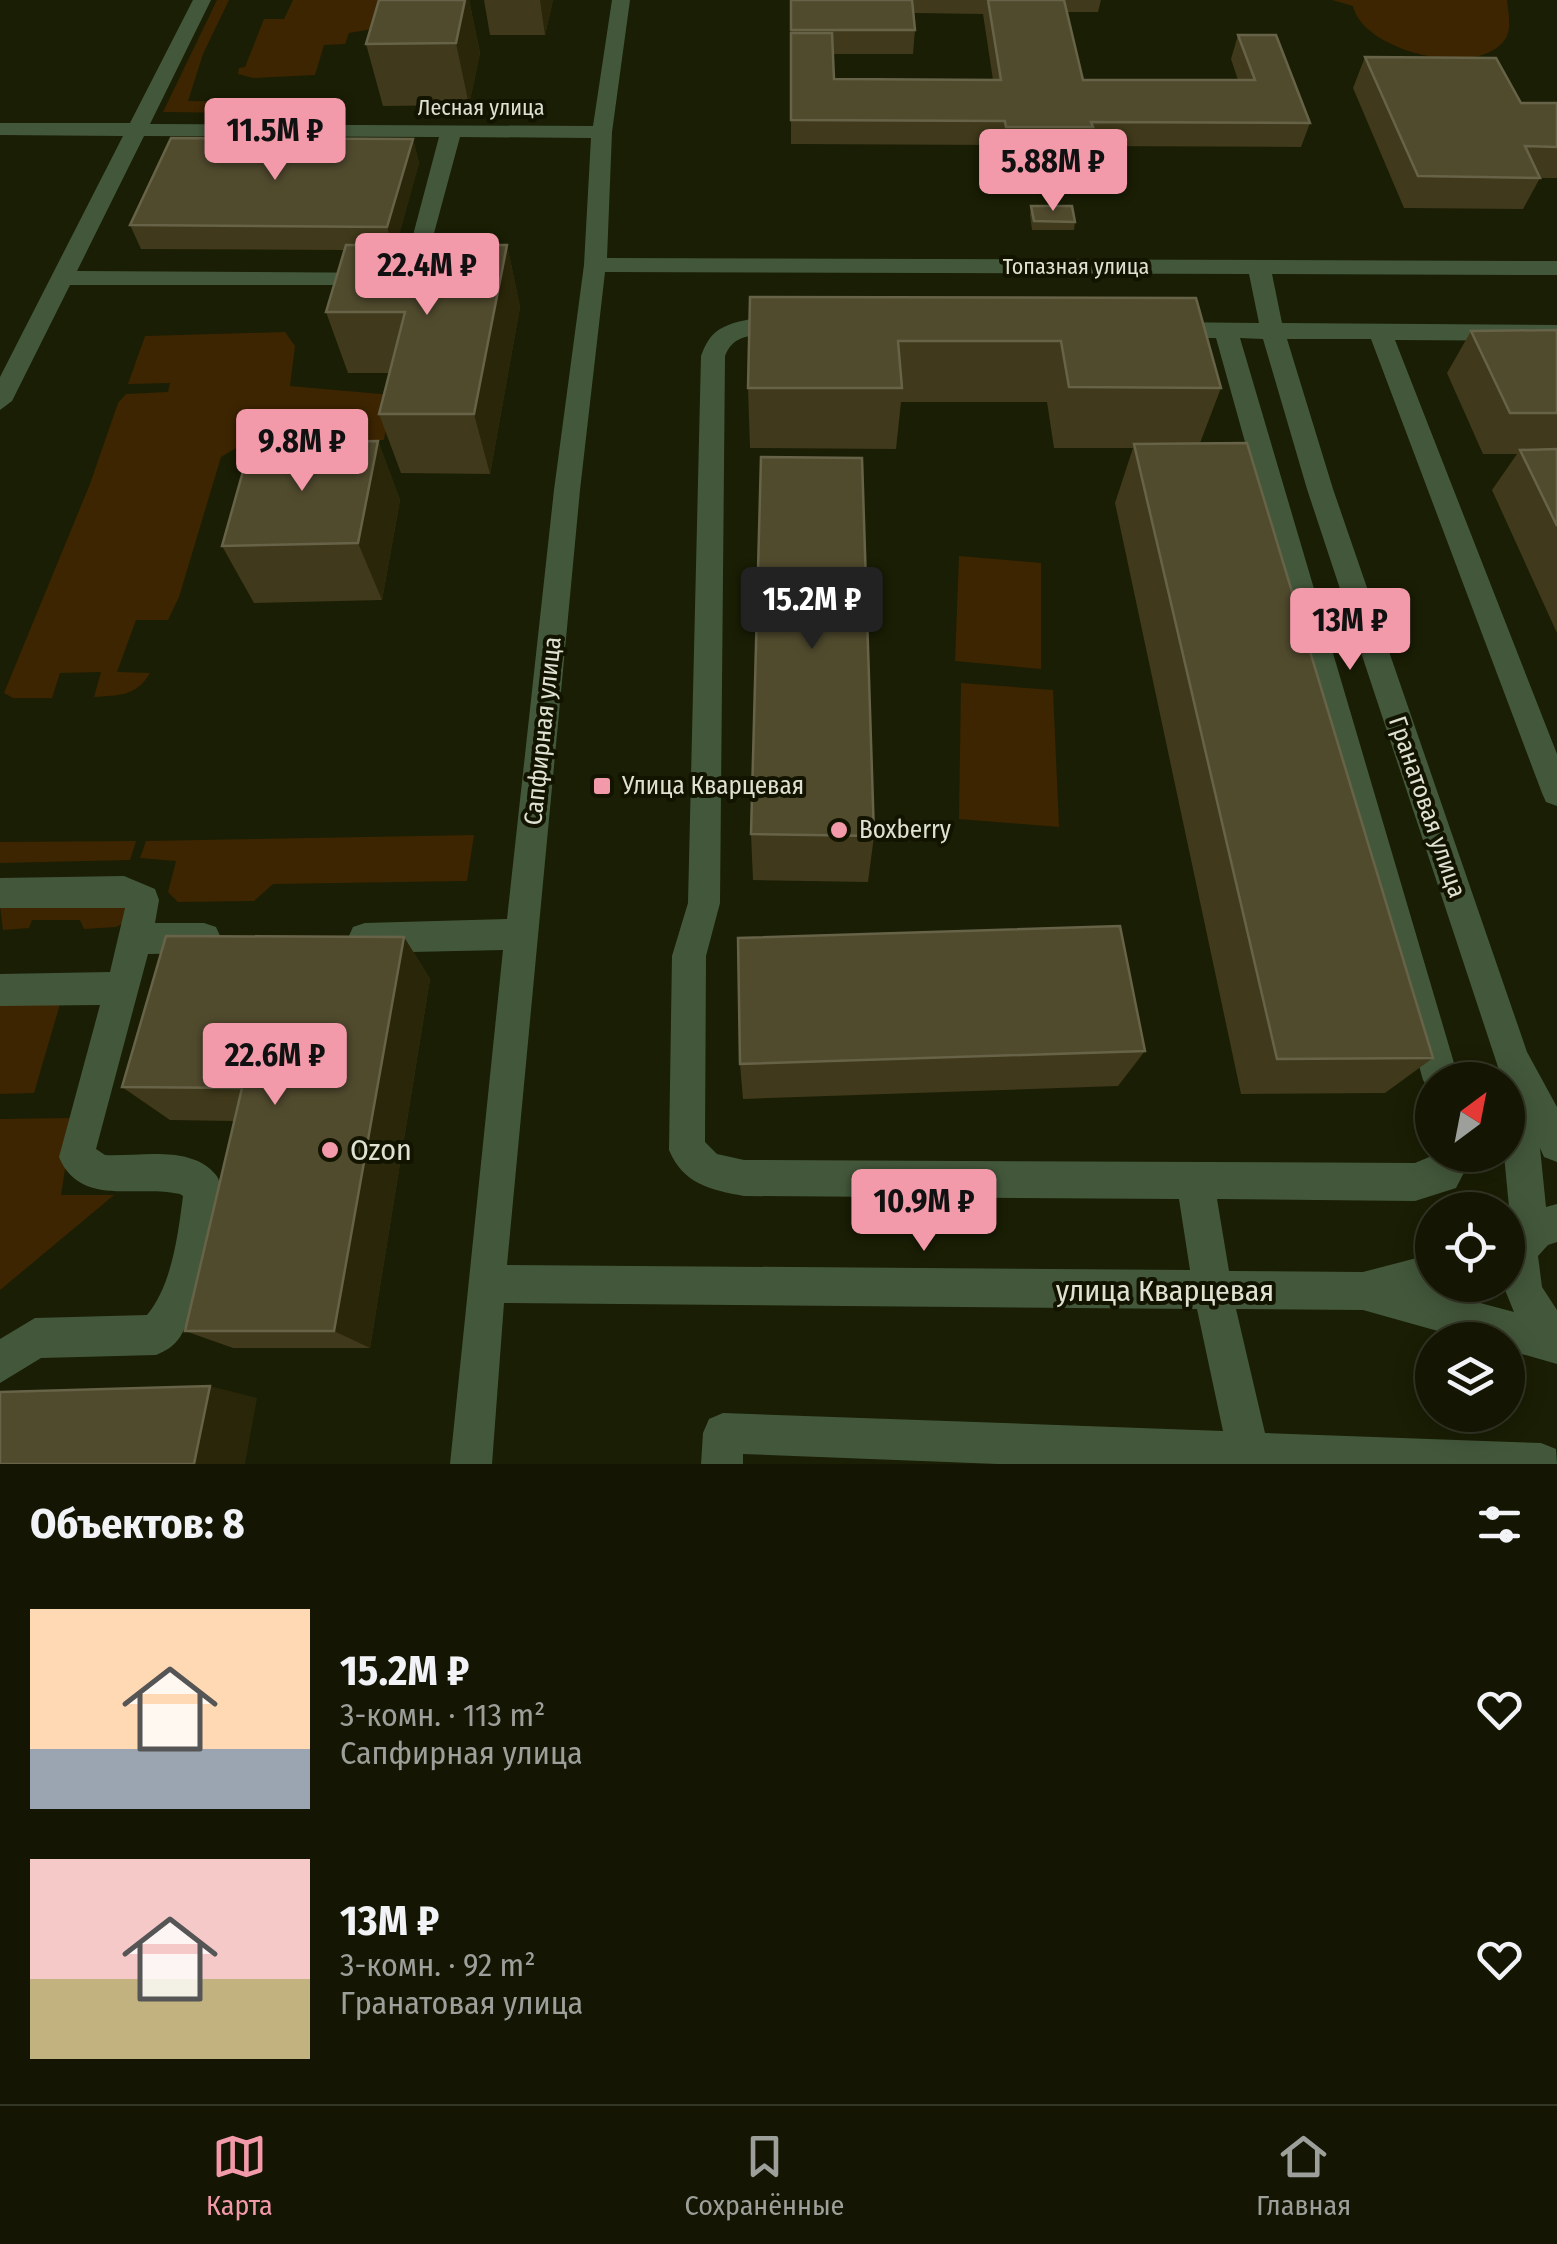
<!DOCTYPE html>
<html lang="ru">
<meta charset="utf-8">
<style>
:root{--surface:#141603;--page:#212312;--text:#f1f3f6;--muted:#9d9f9a;--line:#333525;--accent:#f39aaa}
body{margin:0;font-family:"Fira Sans Condensed",sans-serif;background:var(--page);color:var(--text);height:100vh;display:flex;flex-direction:column;font-size:38px;white-space:nowrap}
*{box-sizing:border-box;margin:0}
p{font-size:32px;color:var(--muted)}
.icon{flex:none;width:55px;height:55px;fill:none;stroke:currentColor;stroke-width:2;stroke-linecap:round;stroke-linejoin:round}
.map{position:relative;height:1464px;overflow:hidden}
.sheet{display:flex;flex-direction:column;background:var(--surface);flex:1}
.sheet>*{flex:none}
.needle{width:65px;rotate:32deg}
.fabs{position:absolute;left:1415px;top:1062px;display:grid;gap:20px}
.fabs a{display:grid;place-items:center;width:110px;height:110px;border-radius:50%;background:var(--surface);box-shadow:0 5px 25px #0003,0 0 0 2px var(--line);font-size:50px}
.price{position:absolute;translate:-50% -85px;padding:0 22px;border-radius:10px;background:var(--accent);color:#111;font-size:32px;line-height:65px;filter:drop-shadow(0 2px 5px #0008)}
.price::after{content:'';position:absolute;left:50%;top:60px;width:30px;height:22px;margin-left:-15px;background:inherit;clip-path:polygon(0 0,100% 0,50% 100%)}
.price.on{background:#222;color:#fff}
ul{padding:0;list-style:none}
li{display:flex;align-items:center;gap:30px;height:250px;padding:0 30px}
li span{display:grid;place-items:center;flex:none;width:280px;height:200px;border-radius:0px;color:#555}
li>.icon{margin-inline-start:auto}
span .icon{width:120px;height:120px;fill:#fffc;stroke-width:1}
li b{font-size:42px}
h2{display:flex;justify-content:space-between;align-items:center;height:120px;padding:0 30px;font-size:42px}
.tab-bar{display:flex;justify-content:space-around;align-items:center;height:140px;border-top:2px solid var(--line);background:var(--surface);font-size:28px;color:var(--muted)}
.tab-bar a{display:grid;justify-items:center;gap:5px}
.tab-bar .on{color:var(--accent)}
.map>svg:first-child{display:block}
.green{fill:#3d2501}
.lines{fill:none;stroke-linecap:round;stroke-linejoin:round}
.minor{fill:#43583b;fill-rule:evenodd}
.wall{fill:#40391b;fill-rule:evenodd}
.shaded-wall{fill:#2a2609}
.building{fill:#514b2e;stroke:#676348;stroke-width:2.5}
.poi-dot{fill:#f39aaa;stroke:#121400;stroke-width:4}
.labels{text-anchor:middle;dominant-baseline:central;stroke-width:8;stroke-linejoin:round;paint-order:stroke}
.far-street-label{font-size:22px;fill:#dfe2d2;stroke:#121400}
.street-label{font-size:25px;fill:#dfe2d2;stroke:#121400}
.poi-label{font-size:25px;fill:#dfe2d2;stroke:#121400;text-anchor:start}
.near-poi-label{font-size:30px;fill:#dfe2d2;stroke:#121400;text-anchor:start}
.near-street-label{font-size:30px;fill:#dfe2d2;stroke:#121400}
</style>
<div class="map">
<svg width="1557" height="1464" viewBox="0 0 1557 1464">
<rect width="100%" height="100%" fill="#1a1e04"/>
<g class="green">
<polygon points="217,0 229,0 203,54 188,101 316,103 326,106 325,111 309,114 163,112"/>
<polygon points="293,0 445,0 378,28 349,33 345,44 324,45 315,75 253,78 238,74 239,68 245,67 264,19 284,19"/>
<path d="M 1332,0 L 1507,0 C 1508,11 1512,28 1506,38 C 1480,80 1363,52 1353,6 Z"/>
<path d="M 285,332 L 295,346 L 290,386 L 392,395 L 384,440 L 248,441 L 221,457 L 179,597 L 168,620 L 136,620 L 117,672 L 150,673 C 136,697 119,695 94,697 L 101,672 L 60,673 L 52,698 L 13,698 L 4,693 L 90,484 L 118,403 L 126,394 L 168,392 L 170,383 L 128,384 L 145,336 Z"/>
<polygon points="959,556 1041,563 1041,669 955,661"/>
<polygon points="961,683 1053,690 1059,827 959,819"/>
<polygon points="474,835 467,881 273,884 254,901 178,902 168,892 176,861 140,858 146,841"/>
<polygon points="136,841 130,860 0,863 0,842"/>
<polygon points="0,906 131,907 127,921 116,927 84,929 80,920 32,920 29,928 3,930"/>
<polygon points="0,995 60,1004 34,1093 0,1094"/>
<polygon points="73,1118 61,1195 114,1195 0,1290 0,1119"/>
</g>
<g class="lines">
<g class="minor">
<path d="M 193,0 L 211,0 L 150,124 L 593,126 L 612,0 L 630,0 L 612,132 L 607,258 L 1557,261 L 1557,275 L 1272,274 L 1282,323 L 1557,325 L 1557,341 L 1395,340 L 1557,754 L 1557,806 L 1546,802 L 1542,793 L 1371,339 L 1287,339 L 1333,489 L 1527,1052 L 1557,1107 L 1557,1162 L 1544,1157 L 1540,1148 L 1546,1207 L 1557,1204 L 1557,1242 L 1548,1245 L 1538,1256 L 1542,1287 L 1557,1310 L 1557,1364 L 1508,1350 L 1508,1340 L 1470,1340 L 1363,1310 L 1236,1309 L 1265,1433 L 1541,1443 L 1556,1449 L 1557,1464 L 998,1464 L 743,1454 L 743,1464 L 701,1464 L 703,1433 L 709,1419 L 723,1413 L 1223,1431 L 1197,1309 L 504,1303 L 492,1464 L 450,1464 L 503,950 L 365,953 L 353,949 L 348,938 L 353,927 L 365,923 L 507,919 L 554,490 L 584,265 L 591,138 L 460,137 L 420,285 L 70,285 L 12,401 L 0,410 L 0,377 L 123,136 L 0,135 L 0,123 L 130,123 ZM 144,136 L 439,137 L 403,273 L 77,271 ZM 605,272 L 1249,274 L 1259,323 L 1164,322 L 1152,330 L 1164,338 L 1216,338 L 1423,1080 L 1432,1094 L 1432,1080 L 1459,1080 L 1240,338 L 1263,339 L 1307,489 L 1499,1070 L 1497,1080 L 1508,1080 L 1508,1155 L 1504,1155 L 1511,1228 L 1508,1285 L 1503,1285 L 1514,1312 L 1435,1291 L 1446,1285 L 1432,1285 L 1432,1254 L 1363,1272 L 1229,1271 L 1217,1199 L 1415,1201 L 1456,1188 L 1473,1155 L 1434,1155 L 1415,1163 L 744,1160 L 717,1154 L 705,1142 L 706,956 L 720,903 L 725,356 C 737,325 771,339 796,333 L 800,327 C 786,311 738,318 720,329 C 710,335 705,345 701,356 L 688,903 L 672,956 L 669,1150 C 683,1184 711,1190 744,1196 L 1179,1199 L 1190,1270 L 507,1265 L 580,490 Z"/>
<path d="M 124,876 L 155,889 L 159,900 L 155,923 L 204,923 L 216,927 L 221,938 L 216,949 L 204,953 L 148,954 L 96,1149 L 105,1155 C 138,1157 191,1144 216,1175 C 235,1198 196,1312 180,1337 C 173,1347 167,1350 156,1355 L 41,1358 L 0,1383 L 0,1339 L 35,1318 L 147,1315 C 172,1285 178,1235 183,1196 L 180,1194 C 138,1184 80,1208 59,1157 L 100,1005 L 0,1006 L 0,974 L 110,972 L 125,908 L 0,908 L 0,878 Z"/>
</g>
</g>
<g class="wall">
<polygon points="379,0 469,0 480,53 469,105 383,106 366,44"/>
<polygon points="484,0 553,0 545,35 490,35"/>
<path d="M 791,0 L 1101,0 L 1098,12 L 1067,12 L 1083,80 L 1238,80 L 1231,59 L 1238,35 L 1310,123 L 1301,147 L 1088,146 L 1087,151 L 1002,151 L 1001,145 L 791,144 ZM 914,13 L 983,14 L 993,80 L 834,79 L 833,54 L 913,54 L 915,30 Z"/>
<polygon points="1365,57 1521,103 1557,103 1557,178 1540,178 1523,209 1404,208 1353,88"/>
<polygon points="413,139 419,163 396,245 507,245 520,307 490,474 401,473 379,414 390,373 348,373 326,312 344,250 141,249 130,225"/>
<polygon points="1031,206 1075,222 1074,230 1032,230 1030,215"/>
<polygon points="750,297 1196,298 1221,388 1200,443 1433,1058 1385,1093 1241,1094 1115,503 1133,448 1054,448 1047,402 901,402 896,449 750,448 748,388"/>
<polygon points="1557,330 1557,633 1492,490 1517,454 1483,454 1447,373 1471,331"/>
<polygon points="378,441 400,500 382,600 254,603 222,546"/>
<polygon points="751,834 874,836 868,882 753,880"/>
<polygon points="404,937 430,979 370,1348 233,1348 185,1331 234,1121 170,1120 122,1087"/>
<polygon points="1145,1051 1118,1086 743,1099 740,1064"/>
</g>
<g class="shaded-wall">
<polygon points="465,0 469,0 480,53 469,105 456,43"/>
<polygon points="540,0 553,0 545,35"/>
<polygon points="413,139 419,163 395,251 387,227"/>
<polygon points="507,245 520,307 490,474 474,414"/>
<polygon points="378,441 400,500 382,600 358,543"/>
<polygon points="404,937 430,979 370,1348 334,1331"/>
<polygon points="210,1386 257,1398 245,1464 194,1464"/>
</g>
<g class="building">
<polygon points="379,0 465,0 456,43 366,44"/>
<polygon points="791,0 912,0 915,30 791,30"/>
<polygon points="988,0 1064,0 1083,80 1255,80 1238,35 1276,35 1310,123 1091,122 1093,127 1006,127 1005,121 791,120 791,33 832,33 834,79 1001,80"/>
<polygon points="1365,57 1496,58 1521,103 1557,103 1557,147 1525,146 1540,178 1418,176"/>
<polygon points="171,138 413,139 387,227 130,225"/>
<polygon points="1031,206 1072,206 1075,222 1034,221"/>
<polygon points="346,245 507,245 474,414 379,414 405,312 326,312"/>
<polygon points="750,297 1196,298 1221,388 1069,387 1061,341 898,341 902,388 748,388"/>
<polygon points="1557,330 1557,413 1510,413 1471,331"/>
<polygon points="378,441 358,543 222,546 251,443"/>
<polygon points="1247,443 1433,1058 1277,1059 1134,444"/>
<polygon points="1557,449 1557,526 1520,450"/>
<polygon points="761,457 862,458 874,836 751,834"/>
<polygon points="1120,926 1145,1051 740,1064 738,938"/>
<polygon points="166,936 404,937 334,1331 185,1331 242,1088 122,1087"/>
<polygon points="210,1386 194,1464 0,1464 0,1392"/>
</g>
<g class="poi-dot">
<rect x="592" y="776" width="20" height="20" rx="5"/>
<circle cx="839" cy="830" r="10"/>
<circle cx="330" cy="1150" r="10"/>
</g>
<g class="labels">
<g class="far-street-label">
<text x="481" y="107">Лесная улица</text>
<text x="1076" y="266">Топазная улица</text>
</g>
<g class="street-label">
<text transform="translate(543 731) rotate(-84)">Сапфирная улица</text>
<text transform="translate(1427 807) rotate(71)">Гранатовая улица</text>
</g>
<g class="poi-label">
<text x="622" y="786">Улица Кварцевая</text>
<text x="859" y="830">Boxberry</text>
</g>
<g class="near-poi-label">
<text x="350" y="1150">Ozon</text>
</g>
<g class="near-street-label">
<text x="1165" y="1291">улица Кварцевая</text>
</g>
</g>
</svg>
<div class="fabs">
<a><svg class="needle" viewBox="-14 -14 28 28"><path d="M0-13l5 13h-10z" fill="#e53935"/><path d="M0 13l5-13h-10z" fill="#9d9f9a"/></svg></a>
<a><svg class="icon" aria-label="locate" viewBox="0 0 24 24"><circle cx="12" cy="12" r="6"/><path d="M12 2v4M12 18v4M2 12h4M18 12h4"/></svg></a>
<a><svg class="icon" aria-label="layers" viewBox="0 0 24 24"><path d="M12 4l9 5-9 5-9-5zM3 14l9 5 9-5"/></svg></a>
</div>
<b class="price" style="left:275px;top:183px">11.5M ₽</b>
<b class="price" style="left:1053px;top:214px">5.88M ₽</b>
<b class="price" style="left:427px;top:318px">22.4M ₽</b>
<b class="price" style="left:302px;top:494px">9.8M ₽</b>
<b class="price on" style="left:812px;top:652px">15.2M ₽</b>
<b class="price" style="left:1350px;top:673px">13M ₽</b>
<b class="price" style="left:275px;top:1108px">22.6M ₽</b>
<b class="price" style="left:924px;top:1254px">10.9M ₽</b>
</div>
<section class="sheet">
<h2>Объектов: 8<svg class="icon" aria-label="filters" viewBox="0 0 24 24"><path d="M4 7h16M4 17h16"/><circle cx="9" cy="7" r="2"/><circle cx="15" cy="17" r="2"/></svg></h2>
<ul>
<li><span style="background:linear-gradient(#ffd9b3 70%,#9aa5b1 0)"><svg class="icon" aria-label="home" viewBox="0 0 24 24"><path d="M3 11l9-7 9 7M6 9v11h12V9"/></svg></span><div><b>15.2M ₽</b><p>3-комн. · 113 m²</p><p>Сапфирная улица</p></div><svg class="icon" aria-label="heart" viewBox="0 0 24 24"><path d="M12 20l-8-8c-3-5 5-10 8-4 3-6 11-1 8 4z"/></svg></li>
<li><span style="background:linear-gradient(#f6c9c9 60%,#c2b280 0)"><svg class="icon" aria-label="home" viewBox="0 0 24 24"><path d="M3 11l9-7 9 7M6 9v11h12V9"/></svg></span><div><b>13M ₽</b><p>3-комн. · 92 m²</p><p>Гранатовая улица</p></div><svg class="icon" aria-label="heart" viewBox="0 0 24 24"><path d="M12 20l-8-8c-3-5 5-10 8-4 3-6 11-1 8 4z"/></svg></li>
</ul>
</section>
<nav class="tab-bar">
<a class="on"><svg class="icon" aria-label="map" viewBox="0 0 24 24"><path d="M3 6l6-2 6 2 6-2v14l-6 2-6-2-6 2zM9 4v14M15 6v14"/></svg>Карта</a>
<a><svg class="icon" aria-label="saved" viewBox="0 0 24 24"><path d="M7 4h10v16l-5-4-5 4z"/></svg>Сохранённые</a>
<a><svg class="icon" aria-label="home" viewBox="0 0 24 24"><path d="M3 11l9-7 9 7M6 9v11h12V9"/></svg>Главная</a>
</nav>
